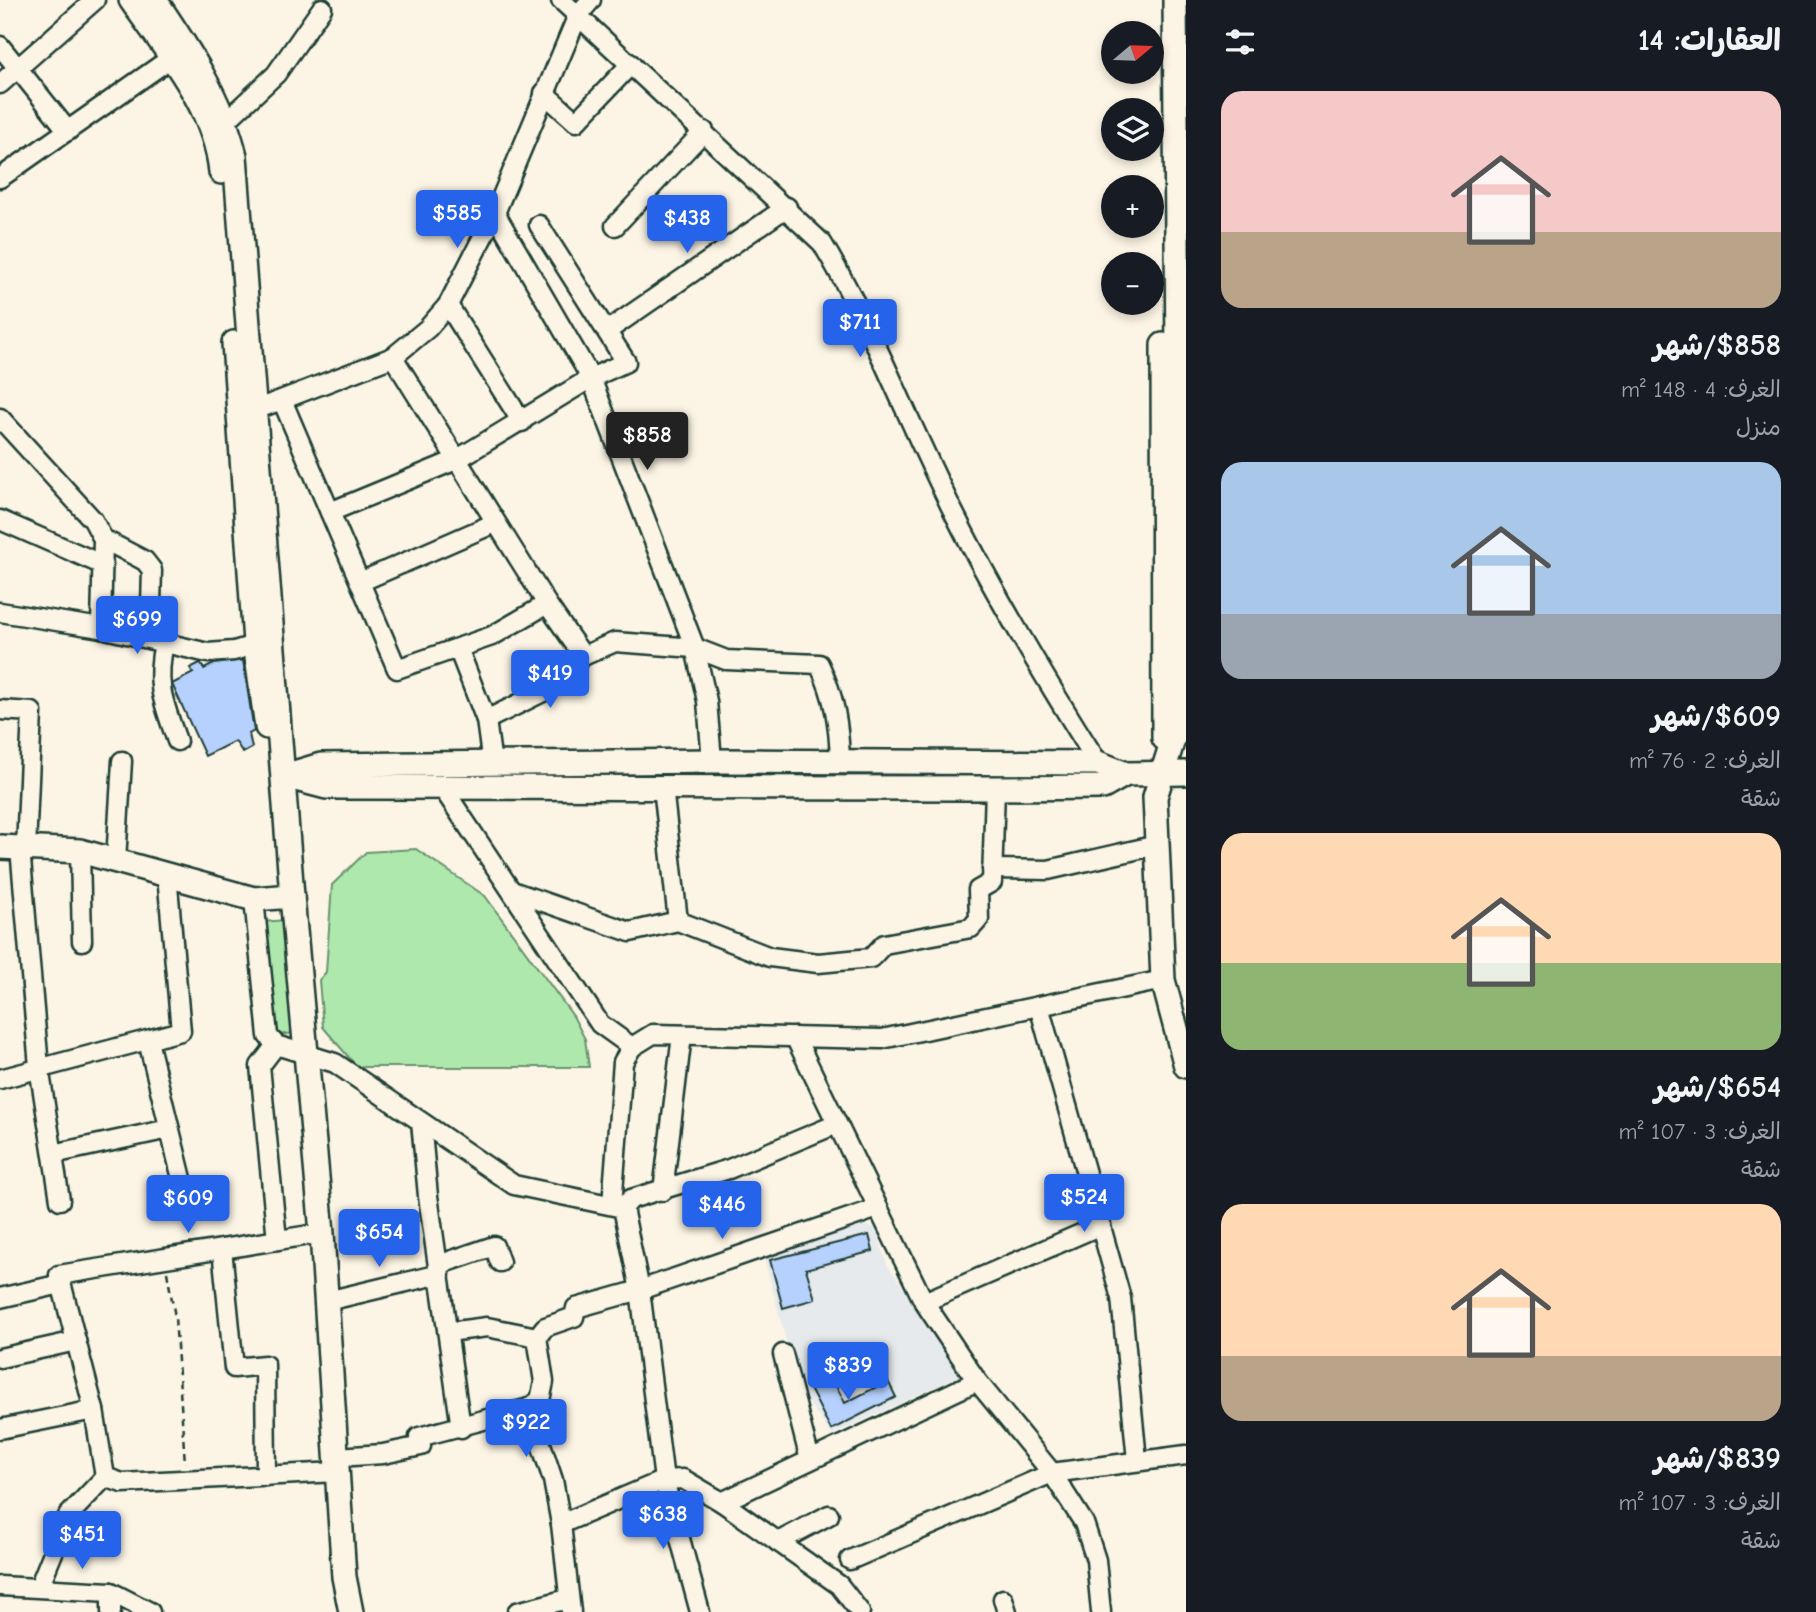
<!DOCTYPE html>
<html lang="ar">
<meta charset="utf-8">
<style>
:root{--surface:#171b24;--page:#242831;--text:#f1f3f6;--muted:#9ea1a6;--accent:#2563eb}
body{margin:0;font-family:"Comic Neue","Playpen Sans Arabic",sans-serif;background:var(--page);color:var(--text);direction:rtl;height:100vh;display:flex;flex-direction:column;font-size:26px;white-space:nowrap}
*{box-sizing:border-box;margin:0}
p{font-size:23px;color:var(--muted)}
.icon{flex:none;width:38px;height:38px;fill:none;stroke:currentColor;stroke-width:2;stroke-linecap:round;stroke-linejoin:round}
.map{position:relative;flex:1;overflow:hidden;direction:ltr}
.side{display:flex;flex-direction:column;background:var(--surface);width:630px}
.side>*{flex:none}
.needle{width:46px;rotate:71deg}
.tools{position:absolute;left:1101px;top:21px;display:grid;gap:14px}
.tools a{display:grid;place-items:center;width:63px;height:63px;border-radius:50%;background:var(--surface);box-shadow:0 4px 10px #0003;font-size:35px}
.price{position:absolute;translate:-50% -60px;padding:0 16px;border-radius:7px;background:var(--accent);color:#fff;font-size:23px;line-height:46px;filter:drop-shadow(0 2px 4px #0008)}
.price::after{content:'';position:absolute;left:50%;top:42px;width:21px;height:16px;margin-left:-10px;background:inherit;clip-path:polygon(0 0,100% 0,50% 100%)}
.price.selected{background:#222;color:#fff}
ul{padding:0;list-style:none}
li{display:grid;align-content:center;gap:14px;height:371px;padding:0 35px}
li span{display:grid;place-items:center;height:217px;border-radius:21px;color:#555}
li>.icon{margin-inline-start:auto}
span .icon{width:126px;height:126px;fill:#fffc;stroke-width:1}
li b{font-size:30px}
h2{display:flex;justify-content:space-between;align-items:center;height:84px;padding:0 35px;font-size:30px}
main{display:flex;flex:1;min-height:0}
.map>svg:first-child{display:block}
.built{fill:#e7eaec}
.green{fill:#afe8ac;stroke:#679270;stroke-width:2}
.building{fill:#b6d1fe;stroke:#1f3d34;stroke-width:2}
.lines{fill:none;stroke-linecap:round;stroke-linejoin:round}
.minor-casing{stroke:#1f3d34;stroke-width:23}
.major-casing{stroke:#1f3d34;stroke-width:28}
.path{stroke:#1f3d34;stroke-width:2.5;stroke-dasharray:7 5;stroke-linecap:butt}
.minor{stroke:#fcf5e5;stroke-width:18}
.major{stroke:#fcf5e5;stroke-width:23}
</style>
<main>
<section class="side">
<h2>العقارات: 14<svg class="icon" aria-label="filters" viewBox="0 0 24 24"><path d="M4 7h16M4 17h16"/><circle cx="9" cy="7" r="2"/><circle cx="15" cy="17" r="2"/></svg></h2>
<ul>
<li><span style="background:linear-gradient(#f6c9c9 65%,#b9a48a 0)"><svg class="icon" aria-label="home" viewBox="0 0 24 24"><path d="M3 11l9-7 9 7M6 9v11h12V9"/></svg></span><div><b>$858/شهر</b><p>الغرف: 4 · 148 m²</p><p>منزل</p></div></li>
<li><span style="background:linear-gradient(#a9c7e8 70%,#9aa5b1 0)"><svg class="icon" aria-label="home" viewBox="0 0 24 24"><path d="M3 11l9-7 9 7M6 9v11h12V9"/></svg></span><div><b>$609/شهر</b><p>الغرف: 2 · 76 m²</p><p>شقة</p></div></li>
<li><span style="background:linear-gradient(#ffd9b3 60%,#8fb573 0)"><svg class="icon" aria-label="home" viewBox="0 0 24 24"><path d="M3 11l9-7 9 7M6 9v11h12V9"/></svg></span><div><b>$654/شهر</b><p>الغرف: 3 · 107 m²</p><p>شقة</p></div></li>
<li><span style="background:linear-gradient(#ffd9b3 70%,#b9a48a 0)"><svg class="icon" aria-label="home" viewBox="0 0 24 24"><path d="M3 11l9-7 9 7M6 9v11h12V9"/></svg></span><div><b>$839/شهر</b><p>الغرف: 3 · 107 m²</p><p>شقة</p></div></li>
</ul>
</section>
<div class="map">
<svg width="1186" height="1612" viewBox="0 0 1186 1612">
<rect width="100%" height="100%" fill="#fcf5e5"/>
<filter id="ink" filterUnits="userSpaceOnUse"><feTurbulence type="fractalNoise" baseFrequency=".0143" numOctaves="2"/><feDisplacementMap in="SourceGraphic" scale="14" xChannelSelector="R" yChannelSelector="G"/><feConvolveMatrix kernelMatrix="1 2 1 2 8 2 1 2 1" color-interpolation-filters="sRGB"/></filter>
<g filter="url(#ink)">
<polygon class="built" points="864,1225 876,1228 887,1264 965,1373 832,1435 800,1392 763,1255"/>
<g class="green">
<polygon points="416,849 485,896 573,1016 585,1039 589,1067 357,1067 323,1027 319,980 326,972 332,885 366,852"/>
<polygon points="285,920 296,1033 275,1035 263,922"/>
</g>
<g class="building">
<polygon points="243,660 254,731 249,734 252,748 243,753 235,741 205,756 172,684 193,673 190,668 200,663 204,669 214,664"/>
<polygon points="869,1235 873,1251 806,1269 815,1299 783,1308 770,1260"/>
<polygon points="831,1376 845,1403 888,1381 896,1397 831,1430 809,1387"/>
</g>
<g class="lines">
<defs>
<g id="minor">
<path d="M 561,0 L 822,243 C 874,329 909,425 955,515 C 998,601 1047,682 1098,763"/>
<polyline points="0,46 68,131"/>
<polyline points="0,84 95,0"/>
<polyline points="544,93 576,122 631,64"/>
<polyline points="224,123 276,74 322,8"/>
<polyline points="0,178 171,58"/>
<polyline points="495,213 591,378 695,648 707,701 712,761"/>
<polyline points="615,226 704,131"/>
<polyline points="448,305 522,422"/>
<polyline points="607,331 787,207"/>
<path d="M 393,357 L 547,604 L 583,656 L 615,642 L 695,648 L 726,660 L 819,664 C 835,697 839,725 840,762"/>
<polyline points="282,400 397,669 492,636 547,604"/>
<polyline points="255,410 393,357 428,328 448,305 495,213 578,15 591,0"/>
<polyline points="0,418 93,520 103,539 101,628"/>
<polyline points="330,512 456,460 591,378 626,362 539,225"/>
<polyline points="0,520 103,565"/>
<polyline points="103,539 145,561 152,570 150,639"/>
<polyline points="360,582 495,523"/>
<polyline points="0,612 101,628 208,653 234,651 267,641"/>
<path d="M 164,643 C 155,685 163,701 177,741"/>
<polyline points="458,648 486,720 492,764"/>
<polyline points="0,710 32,712 26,849"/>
<polyline points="486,720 547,690 583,656"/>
<polyline points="442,787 600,1024 632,1047"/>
<polyline points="663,787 678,921"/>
<polyline points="20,848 39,1067 60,1200"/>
<polyline points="80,851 82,941"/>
<polyline points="116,861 122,761"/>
<polyline points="992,869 1048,870 1157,845"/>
<polyline points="515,892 630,932 678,921 770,957 818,963 871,958 884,944 971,928 979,919 978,890 992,882 995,788"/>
<polyline points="254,899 268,1036 276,1045 335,1063 514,1185 623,1208 640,1290 664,1480 683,1479 722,1502 839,1585 860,1612"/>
<polyline points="1039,1006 1121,1298 1137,1460"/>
<polyline points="795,1037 924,1302 977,1381 1052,1473 1084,1523 1096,1560 1101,1612"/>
<polyline points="148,1041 187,1199"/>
<polyline points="276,1045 260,1066 277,1240"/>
<polyline points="0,1079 181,1031 167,875"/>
<polyline points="421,1122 428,1196 461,1428"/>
<polyline points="53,1154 169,1129"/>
<polyline points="663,1191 682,1035"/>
<polyline points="612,1205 623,1062 632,1047 653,1034 882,1039 1163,980"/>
<polyline points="623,1208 631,1199 729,1169 837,1124"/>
<polyline points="222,1249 234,1368 265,1365 266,1476"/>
<polyline points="438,1265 494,1246 500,1262"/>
<polyline points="0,1298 61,1284"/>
<polyline points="327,1301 440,1274"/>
<polyline points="924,1302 1101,1225"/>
<polyline points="448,1332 487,1327 537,1337 545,1327 574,1317 576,1308 640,1290 878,1208"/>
<polyline points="783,1354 810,1460"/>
<polyline points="0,1358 76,1341"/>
<polyline points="529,1408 540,1400 544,1382 537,1337"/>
<polyline points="0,1429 94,1410"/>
<polyline points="337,1457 383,1454 421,1446 419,1437 529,1408 553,1480 561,1524 664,1480 700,1612"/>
<polyline points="105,1477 94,1410 59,1275 322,1233"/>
<polyline points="722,1502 977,1381"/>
<polyline points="561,1524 571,1612"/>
<polyline points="778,1542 829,1515"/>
<polyline points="850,1560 1052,1473 1186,1455"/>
<polyline points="0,1586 111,1592 150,1612"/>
<polyline points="39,1587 68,1516 105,1477 122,1483 337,1472"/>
<polyline points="1003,1599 1007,1612"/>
<polyline points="111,1612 111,1592"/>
<polyline points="517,1612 568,1599"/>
</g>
<g id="major">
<path d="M 131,0 C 167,52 215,107 221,172"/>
<path d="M 155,0 C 187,47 222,100 235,156 L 292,896 L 322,1233 L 344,1577 L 351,1612"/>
<polyline points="1175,0 1181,714 1155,797 1163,980 1186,1066"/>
<polyline points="234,343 255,643 267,727"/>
<polyline points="1163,345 1164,738"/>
<polyline points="284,776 321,765 712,761 1098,763 1126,774 1186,773"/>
<polyline points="284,776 326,787 995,788 1103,787 1126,774"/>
<polyline points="0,847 80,851 254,899 292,896"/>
</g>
</defs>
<use href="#minor" class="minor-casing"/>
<use href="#major" class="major-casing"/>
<polyline class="path" points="167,1272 175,1317 185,1463"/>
<use href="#minor" class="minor"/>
<use href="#major" class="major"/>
</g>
</g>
</svg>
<div class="tools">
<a><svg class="needle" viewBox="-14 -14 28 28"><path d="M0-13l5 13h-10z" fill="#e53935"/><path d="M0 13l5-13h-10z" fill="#9ea1a6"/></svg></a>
<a><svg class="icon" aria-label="layers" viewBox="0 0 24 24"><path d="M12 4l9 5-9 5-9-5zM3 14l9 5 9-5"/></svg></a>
<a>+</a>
<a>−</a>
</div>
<b class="price" style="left:457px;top:250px">$585</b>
<b class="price" style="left:687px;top:255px">$438</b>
<b class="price" style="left:860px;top:359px">$711</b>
<b class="price selected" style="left:647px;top:472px">$858</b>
<b class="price" style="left:137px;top:656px">$699</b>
<b class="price" style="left:550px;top:710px">$419</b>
<b class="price" style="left:1084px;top:1234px">$524</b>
<b class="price" style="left:188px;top:1235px">$609</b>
<b class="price" style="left:722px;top:1241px">$446</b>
<b class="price" style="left:379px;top:1269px">$654</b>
<b class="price" style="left:848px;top:1402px">$839</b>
<b class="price" style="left:526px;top:1459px">$922</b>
<b class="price" style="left:663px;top:1551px">$638</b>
<b class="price" style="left:82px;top:1571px">$451</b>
</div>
</main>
